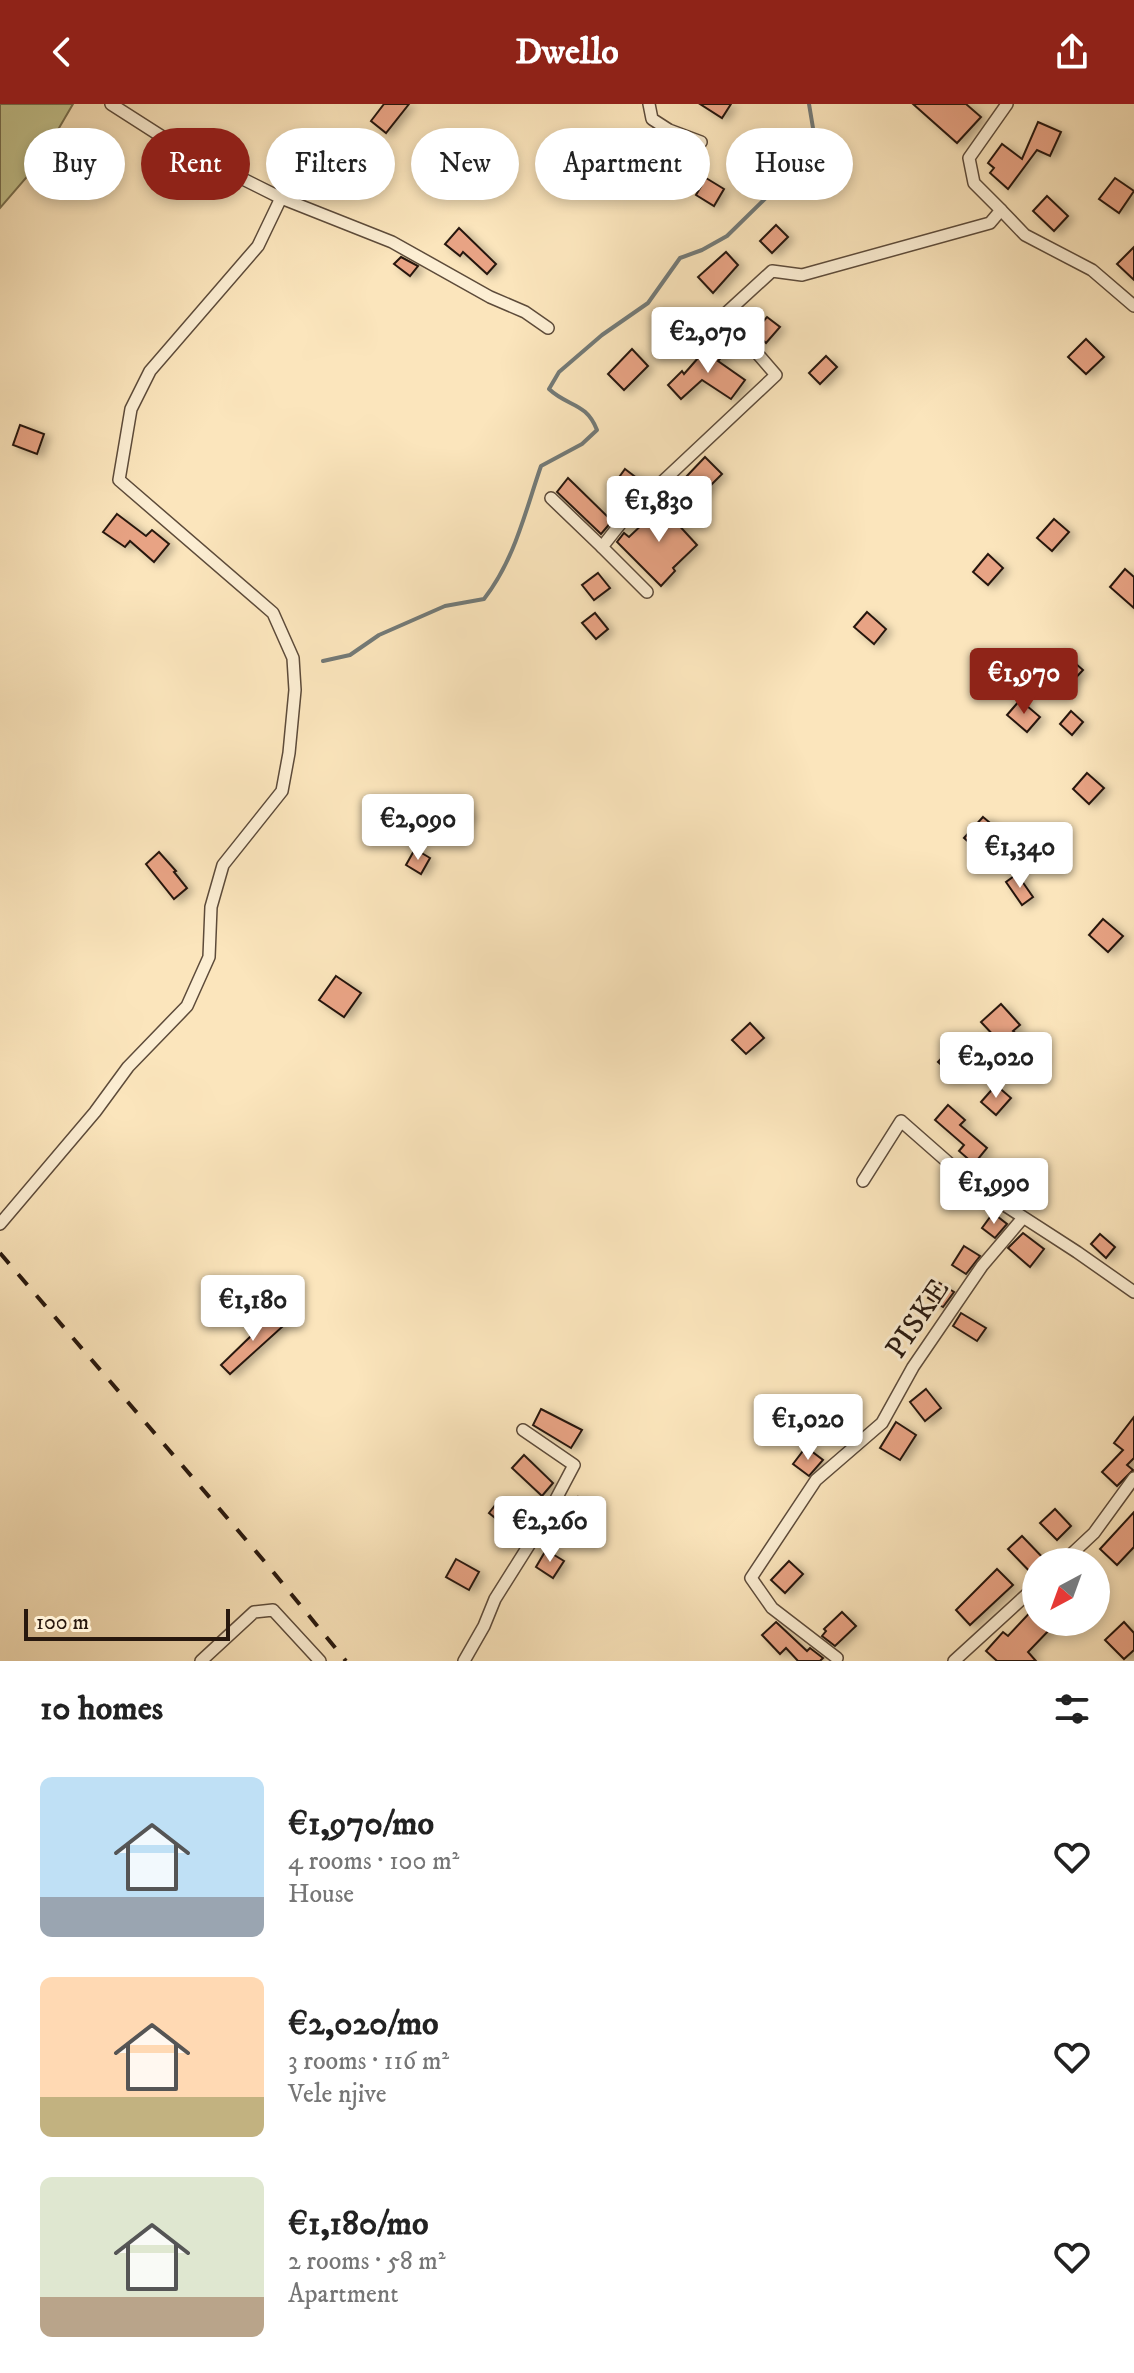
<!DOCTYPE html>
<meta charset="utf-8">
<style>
:root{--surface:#fff;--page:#f6f6f6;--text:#222;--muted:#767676;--accent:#8f2418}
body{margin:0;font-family:"IM FELL DW Pica",serif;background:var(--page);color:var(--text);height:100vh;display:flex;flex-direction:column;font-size:30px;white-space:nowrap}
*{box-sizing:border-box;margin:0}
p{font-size:26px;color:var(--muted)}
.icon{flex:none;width:44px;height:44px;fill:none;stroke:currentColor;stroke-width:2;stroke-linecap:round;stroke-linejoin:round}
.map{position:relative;height:1557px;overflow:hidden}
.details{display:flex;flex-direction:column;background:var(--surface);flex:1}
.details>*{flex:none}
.banner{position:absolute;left:24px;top:24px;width:1086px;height:72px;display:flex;gap:16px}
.needle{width:52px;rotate:221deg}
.controls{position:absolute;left:1022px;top:1444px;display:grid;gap:16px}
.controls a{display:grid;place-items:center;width:88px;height:88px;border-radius:50%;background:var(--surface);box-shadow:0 4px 12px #0003;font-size:40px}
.scale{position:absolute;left:24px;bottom:20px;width:206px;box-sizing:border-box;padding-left:8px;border:4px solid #28180e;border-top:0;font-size:22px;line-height:28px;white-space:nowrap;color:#28180e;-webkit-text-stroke:6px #fceed3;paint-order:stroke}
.price{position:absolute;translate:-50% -68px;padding:0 18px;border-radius:8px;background:#fff;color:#222;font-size:26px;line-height:52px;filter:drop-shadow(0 2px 4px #0008)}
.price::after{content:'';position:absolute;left:50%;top:48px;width:24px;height:18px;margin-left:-12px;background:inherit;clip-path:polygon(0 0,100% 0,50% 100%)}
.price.selected{background:var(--accent);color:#fff}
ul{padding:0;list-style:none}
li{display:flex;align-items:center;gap:24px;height:200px;padding:0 40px}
li span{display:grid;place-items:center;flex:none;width:224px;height:160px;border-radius:12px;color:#555}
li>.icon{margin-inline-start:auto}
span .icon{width:96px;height:96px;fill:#fffc;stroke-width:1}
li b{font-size:34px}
h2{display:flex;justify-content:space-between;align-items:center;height:96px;padding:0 40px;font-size:34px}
.chip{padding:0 28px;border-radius:36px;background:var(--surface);box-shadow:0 4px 12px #0003;font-size:28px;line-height:72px}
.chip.selected{background:var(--accent);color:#fff}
header{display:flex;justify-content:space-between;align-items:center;height:104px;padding:0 40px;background:var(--accent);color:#fff;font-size:36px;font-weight:800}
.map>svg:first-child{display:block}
.green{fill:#c3c38d;stroke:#766e4e;stroke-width:2}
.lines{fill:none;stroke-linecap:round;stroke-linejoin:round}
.stream{stroke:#737a77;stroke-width:4}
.building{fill:#e8a384;stroke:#28180e;stroke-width:2;filter:url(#shadow)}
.street-casing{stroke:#5d4b3a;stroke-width:14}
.street{stroke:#fceed3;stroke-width:11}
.rail{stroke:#28180e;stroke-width:4;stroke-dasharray:14 14;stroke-linecap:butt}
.labels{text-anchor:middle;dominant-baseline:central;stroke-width:6;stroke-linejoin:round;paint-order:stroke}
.street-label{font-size:30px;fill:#28180e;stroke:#fceed3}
</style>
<header><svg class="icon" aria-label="back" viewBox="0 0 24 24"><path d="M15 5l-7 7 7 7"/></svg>Dwello<svg class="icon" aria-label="share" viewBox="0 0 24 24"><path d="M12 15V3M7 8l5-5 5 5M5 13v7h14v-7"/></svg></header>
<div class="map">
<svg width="1134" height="1557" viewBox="0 0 1134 1557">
<defs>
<filter id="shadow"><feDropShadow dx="5.5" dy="3" stdDeviation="4" flood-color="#0004"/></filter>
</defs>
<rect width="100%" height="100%" fill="#fbe5bc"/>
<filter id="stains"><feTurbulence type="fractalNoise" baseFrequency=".0025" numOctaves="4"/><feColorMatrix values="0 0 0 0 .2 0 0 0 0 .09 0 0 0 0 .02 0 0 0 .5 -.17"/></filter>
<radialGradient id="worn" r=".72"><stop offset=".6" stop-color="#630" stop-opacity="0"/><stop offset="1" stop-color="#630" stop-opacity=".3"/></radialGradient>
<polygon class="green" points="0,0 73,0 38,60 0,104"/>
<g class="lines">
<path class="stream" d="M 323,557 L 350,551 L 379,531 L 445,502 L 484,495 C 515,455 525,408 541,362 L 582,340 L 597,326 C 586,298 568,303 549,285 L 559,268 L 602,231 L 648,199 L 680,154 L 702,146 L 727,132 L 774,86 L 801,52 L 813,24 L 809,0"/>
</g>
<g class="building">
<polygon points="384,0 409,0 386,29 371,17"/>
<polygon points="700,0 731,0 722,14"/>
<polygon points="913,0 966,0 981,13 957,39"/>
<polygon points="1038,18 1061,28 1050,52 1037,46 1008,85 990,69 994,64 988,59 1002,40 1022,55"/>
<polygon points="669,47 686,57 676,76 658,66"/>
<polygon points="706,74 724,85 714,102 696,91"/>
<polygon points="1115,74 1134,87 1119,109 1099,95"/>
<polygon points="1047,92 1068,112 1054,127 1033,107"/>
<polygon points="776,121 788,133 772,149 760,137"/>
<polygon points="459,124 496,160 487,170 463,148 460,152 445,140"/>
<polygon points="1134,143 1134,176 1117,160"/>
<polygon points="726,148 738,161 713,189 698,173"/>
<polygon points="401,153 418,162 410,172 394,160"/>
<polygon points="767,213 780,223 766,239 754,228"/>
<polygon points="1086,235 1104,253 1086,270 1068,253"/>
<polygon points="713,237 726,248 718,257 745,276 731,295 702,276 681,295 668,281 682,267 684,270"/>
<polygon points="632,245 648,262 624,286 608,270"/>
<polygon points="826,252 837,263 820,280 809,269"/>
<polygon points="20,321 44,330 37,350 13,341"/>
<polygon points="705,353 722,370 702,390 685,374"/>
<polygon points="625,365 638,375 625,393 612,383"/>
<polygon points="568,374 612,417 601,430 557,388"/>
<polygon points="666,398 678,411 674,416 697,441 673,464 675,467 661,482 617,438 624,429 629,433"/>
<polygon points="117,410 146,432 152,426 169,440 154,458 130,437 125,443 103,428"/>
<polygon points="1054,415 1069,428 1052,447 1037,434"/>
<polygon points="988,450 1003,464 988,481 973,468"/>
<polygon points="1125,465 1134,473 1134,504 1110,483"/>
<polygon points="598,469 610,484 594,496 582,481"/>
<polygon points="867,508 886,525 874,540 854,523"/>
<polygon points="595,509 608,525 596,535 582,519"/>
<polygon points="1060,546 1083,566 1068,582 1045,562"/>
<polygon points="1020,596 1040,613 1027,628 1007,611"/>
<polygon points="1071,607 1083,618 1072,631 1060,620"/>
<polygon points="1087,669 1104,684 1089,700 1073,685"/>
<polygon points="454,696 472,710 460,725 442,711"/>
<polygon points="983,713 1001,728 982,750 964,734"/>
<polygon points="415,745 430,754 421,770 406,761"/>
<polygon points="159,748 176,767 174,768 187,784 174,795 146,760"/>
<polygon points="1017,770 1033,793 1022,801 1006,778"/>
<polygon points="1103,815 1123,832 1108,848 1089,831"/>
<polygon points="336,872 361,889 344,913 319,896"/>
<polygon points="1001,900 1020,921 1013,927 1042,952 1028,968 1009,951 1011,950 981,918"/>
<polygon points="750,919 764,934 746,950 732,936"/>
<polygon points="954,941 971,957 956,974 938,958"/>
<polygon points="996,981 1011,994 996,1011 981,998"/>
<polygon points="948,1001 965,1016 960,1021 987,1044 974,1060 959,1047 964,1041 935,1016"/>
<polygon points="1002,1075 1019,1080 1016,1091 999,1086"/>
<polygon points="993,1109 1007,1120 995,1134 982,1124"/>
<polygon points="1023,1129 1044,1145 1030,1163 1008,1144"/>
<polygon points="1100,1130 1115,1143 1106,1154 1091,1140"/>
<polygon points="964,1142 980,1152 966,1170 952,1161"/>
<polygon points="938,1178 954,1188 943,1203 928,1194"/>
<polygon points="961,1209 986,1224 977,1237 953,1222"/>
<polygon points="270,1210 282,1223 230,1270 221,1261 254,1229 252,1226"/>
<polygon points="926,1285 941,1304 925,1317 910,1298"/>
<polygon points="832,1301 842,1314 827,1325 817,1311"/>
<polygon points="541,1305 582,1326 571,1344 533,1321"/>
<polygon points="1134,1313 1134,1354 1127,1361 1133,1366 1117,1382 1102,1368 1123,1346 1114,1339"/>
<polygon points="896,1318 916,1331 900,1356 880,1344"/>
<polygon points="806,1343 823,1356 809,1372 793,1360"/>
<polygon points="524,1351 553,1379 542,1392 512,1364"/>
<polygon points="578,1393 593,1406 576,1425 561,1412"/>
<polygon points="500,1395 515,1406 504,1421 489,1409"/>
<polygon points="1055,1405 1071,1422 1057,1436 1040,1419"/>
<polygon points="1134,1408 1134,1443 1117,1461 1100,1445"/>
<polygon points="1022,1432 1047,1458 1036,1458 1036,1474 1008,1445"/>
<polygon points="546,1446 564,1457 553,1474 536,1463"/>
<polygon points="456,1455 479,1468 469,1486 446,1473"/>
<polygon points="789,1457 803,1470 785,1489 771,1476"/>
<polygon points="997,1465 1013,1481 970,1521 956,1506"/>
<polygon points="1036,1502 1036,1518 1046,1518 1052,1523 1028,1548 1036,1557 997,1557 986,1547 1003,1528 1008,1532"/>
<polygon points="842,1508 856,1522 835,1542 822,1532 826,1527 824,1525"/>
<polygon points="776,1518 807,1547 810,1544 823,1554 820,1557 798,1557 786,1544 780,1550 762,1531"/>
<polygon points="1124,1518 1134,1529 1134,1546 1124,1555 1105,1536"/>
</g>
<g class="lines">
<defs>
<g id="street">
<polyline points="111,0 175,41 281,94 392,138 490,193 525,208 548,224"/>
<polyline points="649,0 652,15 669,26 701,38"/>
<polyline points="1001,106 1025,131 1092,166 1134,202"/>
<polyline points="551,394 602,443"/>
<polyline points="647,488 602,443 628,410 776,271 724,211 772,167 802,171 990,119 1001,106 974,79 969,54 1007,0"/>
<polyline points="863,1077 901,1017 975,1082 1077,1148 1134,1188"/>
<polyline points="0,1120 95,1008 128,963 187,902 209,853 211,803 223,761 282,687 289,649 295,586 293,554 273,509 119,376 131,305 150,267 258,142 281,94"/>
<polyline points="1063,1458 1094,1429 1134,1374"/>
<polyline points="837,1554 772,1504 751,1474 816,1376 882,1319 913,1263 982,1162 1022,1115"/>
<polyline points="201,1557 254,1508 273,1506 320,1557"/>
<polyline points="464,1557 484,1522 495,1495 546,1414 574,1361 523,1326"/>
<polyline points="954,1557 1036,1482"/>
</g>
</defs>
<use href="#street" class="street-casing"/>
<use href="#street" class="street"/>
<polyline class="rail" points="0,1149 265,1458 346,1557"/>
</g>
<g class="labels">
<g class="street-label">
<text transform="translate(918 1215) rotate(-56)">PISKE</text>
</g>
</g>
<rect width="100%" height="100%" filter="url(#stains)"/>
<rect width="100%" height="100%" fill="url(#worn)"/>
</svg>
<div class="controls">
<a><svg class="needle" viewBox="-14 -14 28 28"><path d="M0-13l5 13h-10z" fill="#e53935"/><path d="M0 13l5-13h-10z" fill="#767676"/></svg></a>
</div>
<div class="scale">100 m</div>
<b class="price" style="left:708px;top:271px">€2,070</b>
<b class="price" style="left:659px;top:440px">€1,830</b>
<b class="price selected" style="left:1024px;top:612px">€1,970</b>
<b class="price" style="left:418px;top:758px">€2,090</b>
<b class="price" style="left:1020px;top:786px">€1,340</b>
<b class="price" style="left:996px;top:996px">€2,020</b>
<b class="price" style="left:994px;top:1122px">€1,990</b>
<b class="price" style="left:253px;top:1239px">€1,180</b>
<b class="price" style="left:808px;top:1358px">€1,020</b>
<b class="price" style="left:550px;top:1460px">€2,260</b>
<div class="banner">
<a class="chip">Buy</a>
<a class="chip selected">Rent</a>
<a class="chip">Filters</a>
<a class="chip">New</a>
<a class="chip">Apartment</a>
<a class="chip">House</a>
</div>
</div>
<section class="details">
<h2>10 homes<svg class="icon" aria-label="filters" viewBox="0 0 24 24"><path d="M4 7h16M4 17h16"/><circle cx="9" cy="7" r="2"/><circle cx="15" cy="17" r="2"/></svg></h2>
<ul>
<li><span style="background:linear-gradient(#bfe0f5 75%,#9aa5b1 0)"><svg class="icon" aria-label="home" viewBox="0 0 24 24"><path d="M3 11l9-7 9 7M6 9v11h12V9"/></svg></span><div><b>€1,970/mo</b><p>4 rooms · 100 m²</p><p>House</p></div><svg class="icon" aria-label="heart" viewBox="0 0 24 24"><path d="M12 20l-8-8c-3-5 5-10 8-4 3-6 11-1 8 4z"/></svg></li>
<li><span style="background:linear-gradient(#ffd9b3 75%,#c2b280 0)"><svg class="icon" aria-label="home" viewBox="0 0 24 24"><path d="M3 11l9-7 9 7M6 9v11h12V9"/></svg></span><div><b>€2,020/mo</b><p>3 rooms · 116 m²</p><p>Vele njive</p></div><svg class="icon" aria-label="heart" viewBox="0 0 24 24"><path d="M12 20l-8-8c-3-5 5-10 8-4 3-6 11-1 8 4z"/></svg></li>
<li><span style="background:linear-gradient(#dfe7d0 75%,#b9a48a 0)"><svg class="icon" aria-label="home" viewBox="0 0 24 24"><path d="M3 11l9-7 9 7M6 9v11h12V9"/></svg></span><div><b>€1,180/mo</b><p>2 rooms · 58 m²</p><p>Apartment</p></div><svg class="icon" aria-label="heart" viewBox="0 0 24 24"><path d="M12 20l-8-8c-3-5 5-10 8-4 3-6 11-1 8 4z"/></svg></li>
</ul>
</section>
